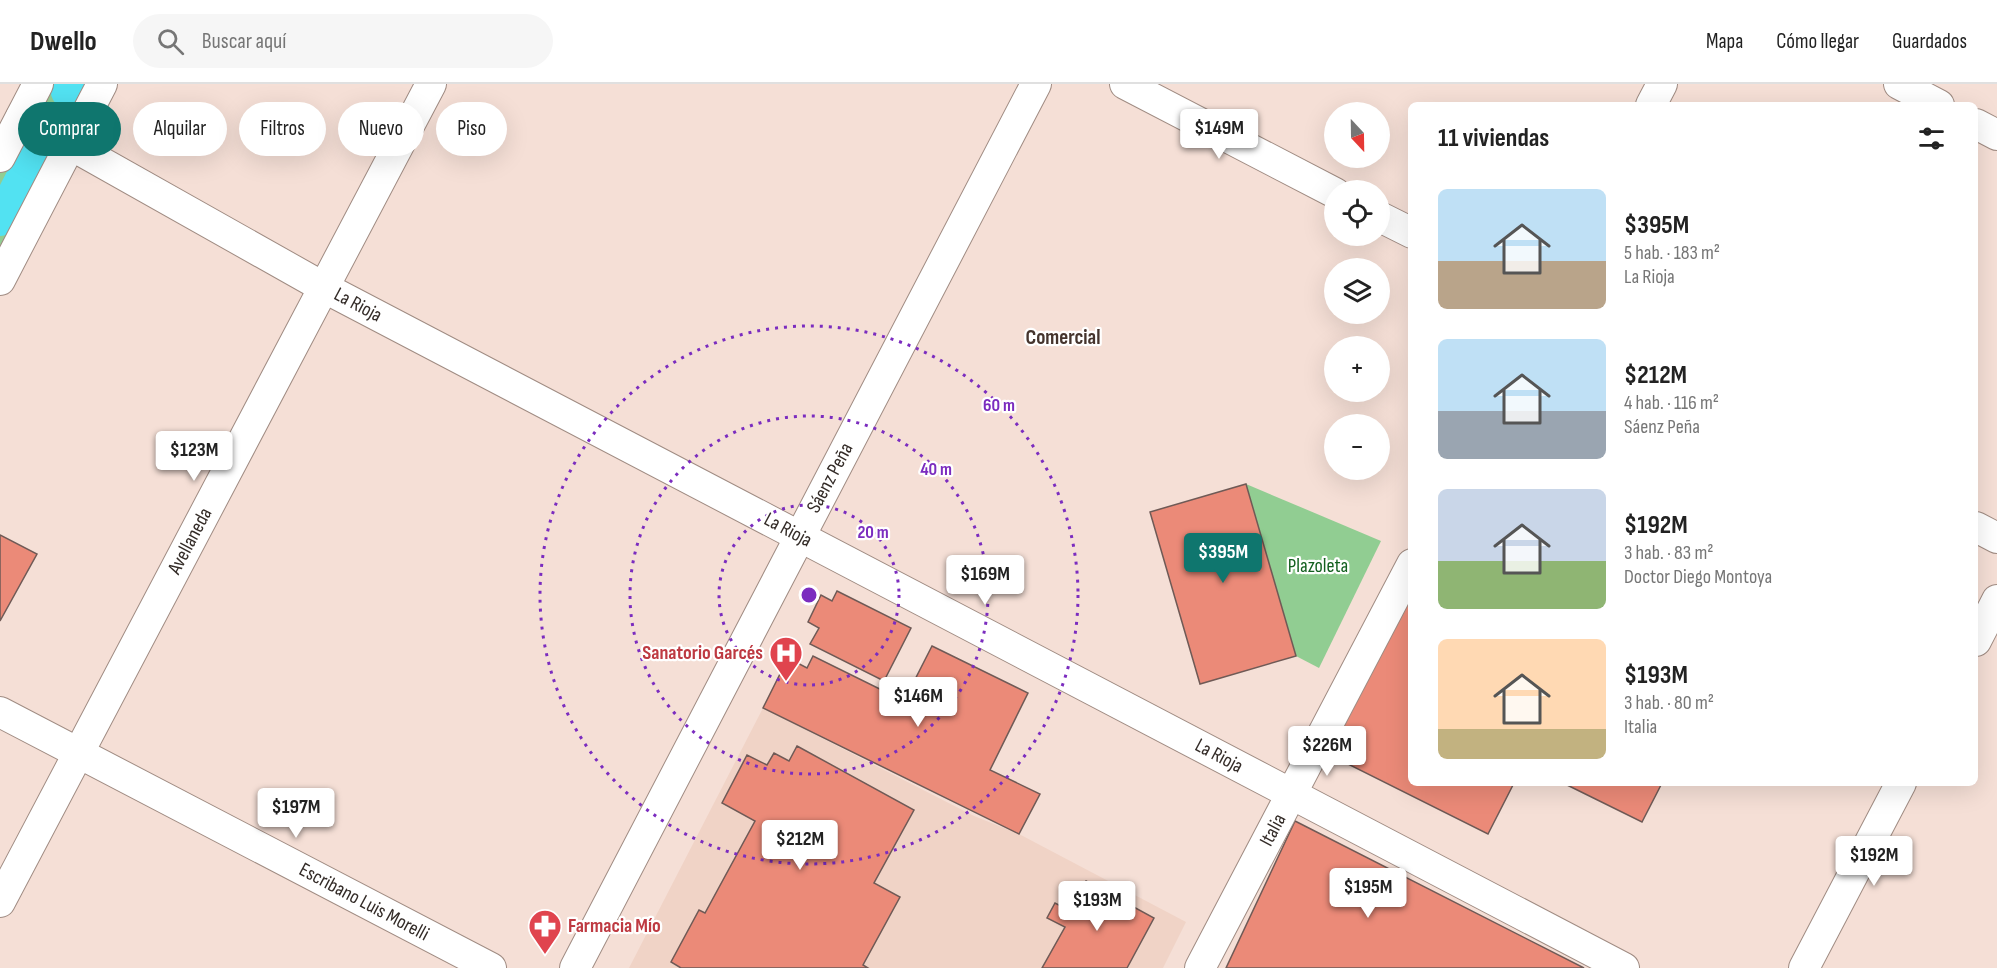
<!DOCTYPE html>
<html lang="es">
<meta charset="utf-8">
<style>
:root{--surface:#fff;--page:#f6f6f6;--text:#222;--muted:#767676;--line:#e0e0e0;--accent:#0f766e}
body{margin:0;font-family:"Sofia Sans Condensed",sans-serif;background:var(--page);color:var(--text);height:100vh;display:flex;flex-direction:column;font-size:22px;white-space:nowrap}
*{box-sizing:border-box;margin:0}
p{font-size:20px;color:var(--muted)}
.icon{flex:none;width:33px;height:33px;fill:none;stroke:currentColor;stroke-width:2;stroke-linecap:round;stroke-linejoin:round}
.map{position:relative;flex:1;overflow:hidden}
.details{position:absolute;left:1408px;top:18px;width:570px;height:684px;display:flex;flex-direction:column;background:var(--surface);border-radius:9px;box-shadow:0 6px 24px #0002}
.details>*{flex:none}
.hud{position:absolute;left:18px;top:18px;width:570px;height:54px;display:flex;gap:12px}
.needle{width:39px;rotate:158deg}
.fabs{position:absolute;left:1324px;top:18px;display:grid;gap:12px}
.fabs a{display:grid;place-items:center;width:66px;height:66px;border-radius:50%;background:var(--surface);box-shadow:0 6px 24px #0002;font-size:30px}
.price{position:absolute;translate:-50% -51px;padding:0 14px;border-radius:6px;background:#fff;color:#222;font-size:20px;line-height:39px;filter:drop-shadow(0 2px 3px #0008)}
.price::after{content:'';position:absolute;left:50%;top:36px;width:18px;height:14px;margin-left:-9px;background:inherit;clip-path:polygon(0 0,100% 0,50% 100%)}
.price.selected{background:var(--accent);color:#fff}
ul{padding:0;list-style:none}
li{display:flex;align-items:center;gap:18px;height:150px;padding:0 30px}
li span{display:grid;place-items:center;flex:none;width:168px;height:120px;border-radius:9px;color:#555}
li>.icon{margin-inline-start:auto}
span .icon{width:72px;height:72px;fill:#fffc;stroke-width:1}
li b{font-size:26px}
h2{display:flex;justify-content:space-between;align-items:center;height:72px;padding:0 30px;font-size:26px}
.tag{padding:0 21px;border-radius:27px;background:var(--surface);box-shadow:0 6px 24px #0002;font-size:21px;line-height:54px}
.tag.selected{background:var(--accent);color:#fff}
header{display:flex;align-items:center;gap:36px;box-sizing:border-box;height:84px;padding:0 30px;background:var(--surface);border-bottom:2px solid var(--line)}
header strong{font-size:28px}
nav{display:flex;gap:33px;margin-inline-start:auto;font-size:21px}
.search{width:420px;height:54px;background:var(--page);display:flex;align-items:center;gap:15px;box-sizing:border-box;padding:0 21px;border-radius:33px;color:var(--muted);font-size:22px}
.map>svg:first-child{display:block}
.built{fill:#f0d3c6}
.green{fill:#91cd92}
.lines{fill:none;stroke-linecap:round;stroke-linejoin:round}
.canal{stroke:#52e2f2;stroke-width:32}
.building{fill:#eb8a78;stroke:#6f5a56;stroke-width:1.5}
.street-casing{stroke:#a08c83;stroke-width:32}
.street{stroke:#fff;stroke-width:30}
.ring{fill:none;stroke:#7b2cbf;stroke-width:3;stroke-dasharray:3 6}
.labels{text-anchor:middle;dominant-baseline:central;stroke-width:4.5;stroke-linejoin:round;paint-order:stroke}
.street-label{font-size:20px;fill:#342c28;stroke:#fff}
.park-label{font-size:20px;fill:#13601f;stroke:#fff}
.health-label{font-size:20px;font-weight:bold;fill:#be3a42;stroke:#fff;text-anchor:end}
.neighbourhood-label{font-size:21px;font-weight:bold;fill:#45342d;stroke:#fff}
.centre{fill:#7b2cbf;stroke:#fff;stroke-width:3}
.ring-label{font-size:18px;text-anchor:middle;font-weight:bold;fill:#7b2cbf;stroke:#fff;stroke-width:4.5;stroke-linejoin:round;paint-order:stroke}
</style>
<header>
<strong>Dwello</strong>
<div class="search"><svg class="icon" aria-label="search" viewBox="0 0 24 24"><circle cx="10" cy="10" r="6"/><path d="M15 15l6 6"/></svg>Buscar aquí</div>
<nav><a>Mapa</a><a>Cómo llegar</a><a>Guardados</a></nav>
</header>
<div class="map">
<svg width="1997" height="884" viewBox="0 0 1997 884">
<rect width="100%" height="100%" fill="#f5dfd6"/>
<polygon class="built" points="763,624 974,732 1019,750 1186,838 1163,884 629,884"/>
<g class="green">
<polygon points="45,0 97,0 0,185 0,87"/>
<polygon points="1246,400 1381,457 1319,584 1296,572"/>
</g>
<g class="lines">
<g class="canal">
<polyline points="67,8 71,0"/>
<polyline points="0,136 33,72"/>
</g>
</g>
<g class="building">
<polygon points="1246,400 1296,572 1200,600 1150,428"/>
<polygon points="0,451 37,470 0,537"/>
<polygon points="1412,494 1412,699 1514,699 1488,750 1324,668"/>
<polygon points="837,507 911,544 884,597 810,560 819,544 808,538 821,511 832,517"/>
<polygon points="932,562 1028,609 990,686 1040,710 1019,750 763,624 788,574 807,584 813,572 904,617"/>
<polygon points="797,662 914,726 874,799 900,813 863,881 868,884 681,884 671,878 699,826 705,829 755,737 722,719 747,671 767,681 774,669 789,677"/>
<polygon points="1563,699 1662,699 1642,738"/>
<polygon points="1295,737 1584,884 1226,884"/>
<polygon points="1086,797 1154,834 1127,884 1042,884 1065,843 1047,834 1055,819 1070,827"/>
</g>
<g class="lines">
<defs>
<g id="street">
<polyline points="1125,0 1335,109"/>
<polyline points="1899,0 1939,21"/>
<polyline points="1651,21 1662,0"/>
<polyline points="21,33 323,203 1624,884"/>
<polyline points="1976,40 1997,51"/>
<polyline points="0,73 38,0"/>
<polyline points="1380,133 1412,149"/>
<polyline points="0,196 102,0"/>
<polyline points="1976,443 1997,454"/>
<polyline points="1976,557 1997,516"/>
<polyline points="0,628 491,884"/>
<polyline points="0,818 431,0"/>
<polyline points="575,884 1036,0"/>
<polyline points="1200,884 1412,480"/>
<polyline points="1804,884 1901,699"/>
</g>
</defs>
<use href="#street" class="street-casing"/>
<use href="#street" class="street"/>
</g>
<g class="ring">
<circle cx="809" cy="511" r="90"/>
<circle cx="809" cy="511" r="179"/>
<circle cx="809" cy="511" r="269"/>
</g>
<defs>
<symbol id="hospital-pin" viewBox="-11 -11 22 30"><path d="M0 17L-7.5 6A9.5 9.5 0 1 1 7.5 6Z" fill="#e0444e" stroke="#fff"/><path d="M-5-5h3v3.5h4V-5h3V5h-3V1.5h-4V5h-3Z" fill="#fff"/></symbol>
<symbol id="pharmacy-pin" viewBox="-11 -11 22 30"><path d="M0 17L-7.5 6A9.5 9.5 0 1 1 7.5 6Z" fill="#e0444e" stroke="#fff"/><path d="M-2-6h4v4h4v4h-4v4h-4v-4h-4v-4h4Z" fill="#fff"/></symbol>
</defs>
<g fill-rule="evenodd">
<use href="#hospital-pin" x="767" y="550" width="38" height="52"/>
<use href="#pharmacy-pin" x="526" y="823" width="38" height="52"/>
</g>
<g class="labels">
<g class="street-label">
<text transform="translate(358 221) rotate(28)">La Rioja</text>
<text transform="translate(830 394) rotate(-62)">Sáenz Peña</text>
<text transform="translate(788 446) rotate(28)">La Rioja</text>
<text transform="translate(190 457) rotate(-62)">Avellaneda</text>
<text transform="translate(1219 672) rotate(28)">La Rioja</text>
<text transform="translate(1273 746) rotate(-62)">Italia</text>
<text transform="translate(364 818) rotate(28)">Escribano Luis Morelli</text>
</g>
<g class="park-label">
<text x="1318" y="482">Plazoleta</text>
</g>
<g class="health-label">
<text x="763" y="569">Sanatorio Garcés</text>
<text x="568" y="842" text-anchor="start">Farmacia Mío</text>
</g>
<g class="neighbourhood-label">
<text x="1063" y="253">Comercial</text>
</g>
</g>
<circle cx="809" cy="511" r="9" class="centre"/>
<g class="ring-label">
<text x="999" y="327">60 m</text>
<text x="936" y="391">40 m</text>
<text x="873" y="454">20 m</text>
</g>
</svg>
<div class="fabs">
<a><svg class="needle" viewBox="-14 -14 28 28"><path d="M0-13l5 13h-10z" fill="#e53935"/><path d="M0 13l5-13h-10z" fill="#767676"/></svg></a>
<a><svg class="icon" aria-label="locate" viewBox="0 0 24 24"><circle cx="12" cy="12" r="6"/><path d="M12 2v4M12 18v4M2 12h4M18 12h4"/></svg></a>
<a><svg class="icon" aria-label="layers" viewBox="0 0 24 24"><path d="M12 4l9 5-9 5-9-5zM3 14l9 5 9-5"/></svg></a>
<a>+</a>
<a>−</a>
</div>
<b class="price" style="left:1219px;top:76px">$149M</b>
<b class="price" style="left:194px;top:398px">$123M</b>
<b class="price selected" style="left:1223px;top:500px">$395M</b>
<b class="price" style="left:985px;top:522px">$169M</b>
<b class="price" style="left:918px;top:644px">$146M</b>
<b class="price" style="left:1327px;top:693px">$226M</b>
<b class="price" style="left:296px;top:755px">$197M</b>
<b class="price" style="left:800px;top:787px">$212M</b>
<b class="price" style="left:1874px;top:803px">$192M</b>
<b class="price" style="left:1368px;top:835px">$195M</b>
<b class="price" style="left:1097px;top:848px">$193M</b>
<div class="hud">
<a class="tag selected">Comprar</a>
<a class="tag">Alquilar</a>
<a class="tag">Filtros</a>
<a class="tag">Nuevo</a>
<a class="tag">Piso</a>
</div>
<section class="details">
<h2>11 viviendas<svg class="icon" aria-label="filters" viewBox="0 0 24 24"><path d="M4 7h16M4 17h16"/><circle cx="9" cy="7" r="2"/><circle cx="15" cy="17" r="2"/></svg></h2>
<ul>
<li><span style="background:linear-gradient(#bfe0f5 60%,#b9a48a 0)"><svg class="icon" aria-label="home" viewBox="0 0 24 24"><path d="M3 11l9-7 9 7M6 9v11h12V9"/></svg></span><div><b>$395M</b><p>5 hab. · 183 m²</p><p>La Rioja</p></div></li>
<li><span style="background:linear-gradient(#bfe0f5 60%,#9aa5b1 0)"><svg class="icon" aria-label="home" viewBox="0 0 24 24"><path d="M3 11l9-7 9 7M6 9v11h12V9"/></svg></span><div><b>$212M</b><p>4 hab. · 116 m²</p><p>Sáenz Peña</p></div></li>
<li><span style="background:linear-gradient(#c9d6e8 60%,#8fb573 0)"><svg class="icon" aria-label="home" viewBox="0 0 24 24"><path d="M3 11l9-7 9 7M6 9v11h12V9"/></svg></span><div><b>$192M</b><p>3 hab. · 83 m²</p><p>Doctor Diego Montoya</p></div></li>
<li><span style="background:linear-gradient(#ffd9b3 75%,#c2b280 0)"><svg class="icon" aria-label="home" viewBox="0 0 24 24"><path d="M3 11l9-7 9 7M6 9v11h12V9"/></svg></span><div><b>$193M</b><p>3 hab. · 80 m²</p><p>Italia</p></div></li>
</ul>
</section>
</div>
